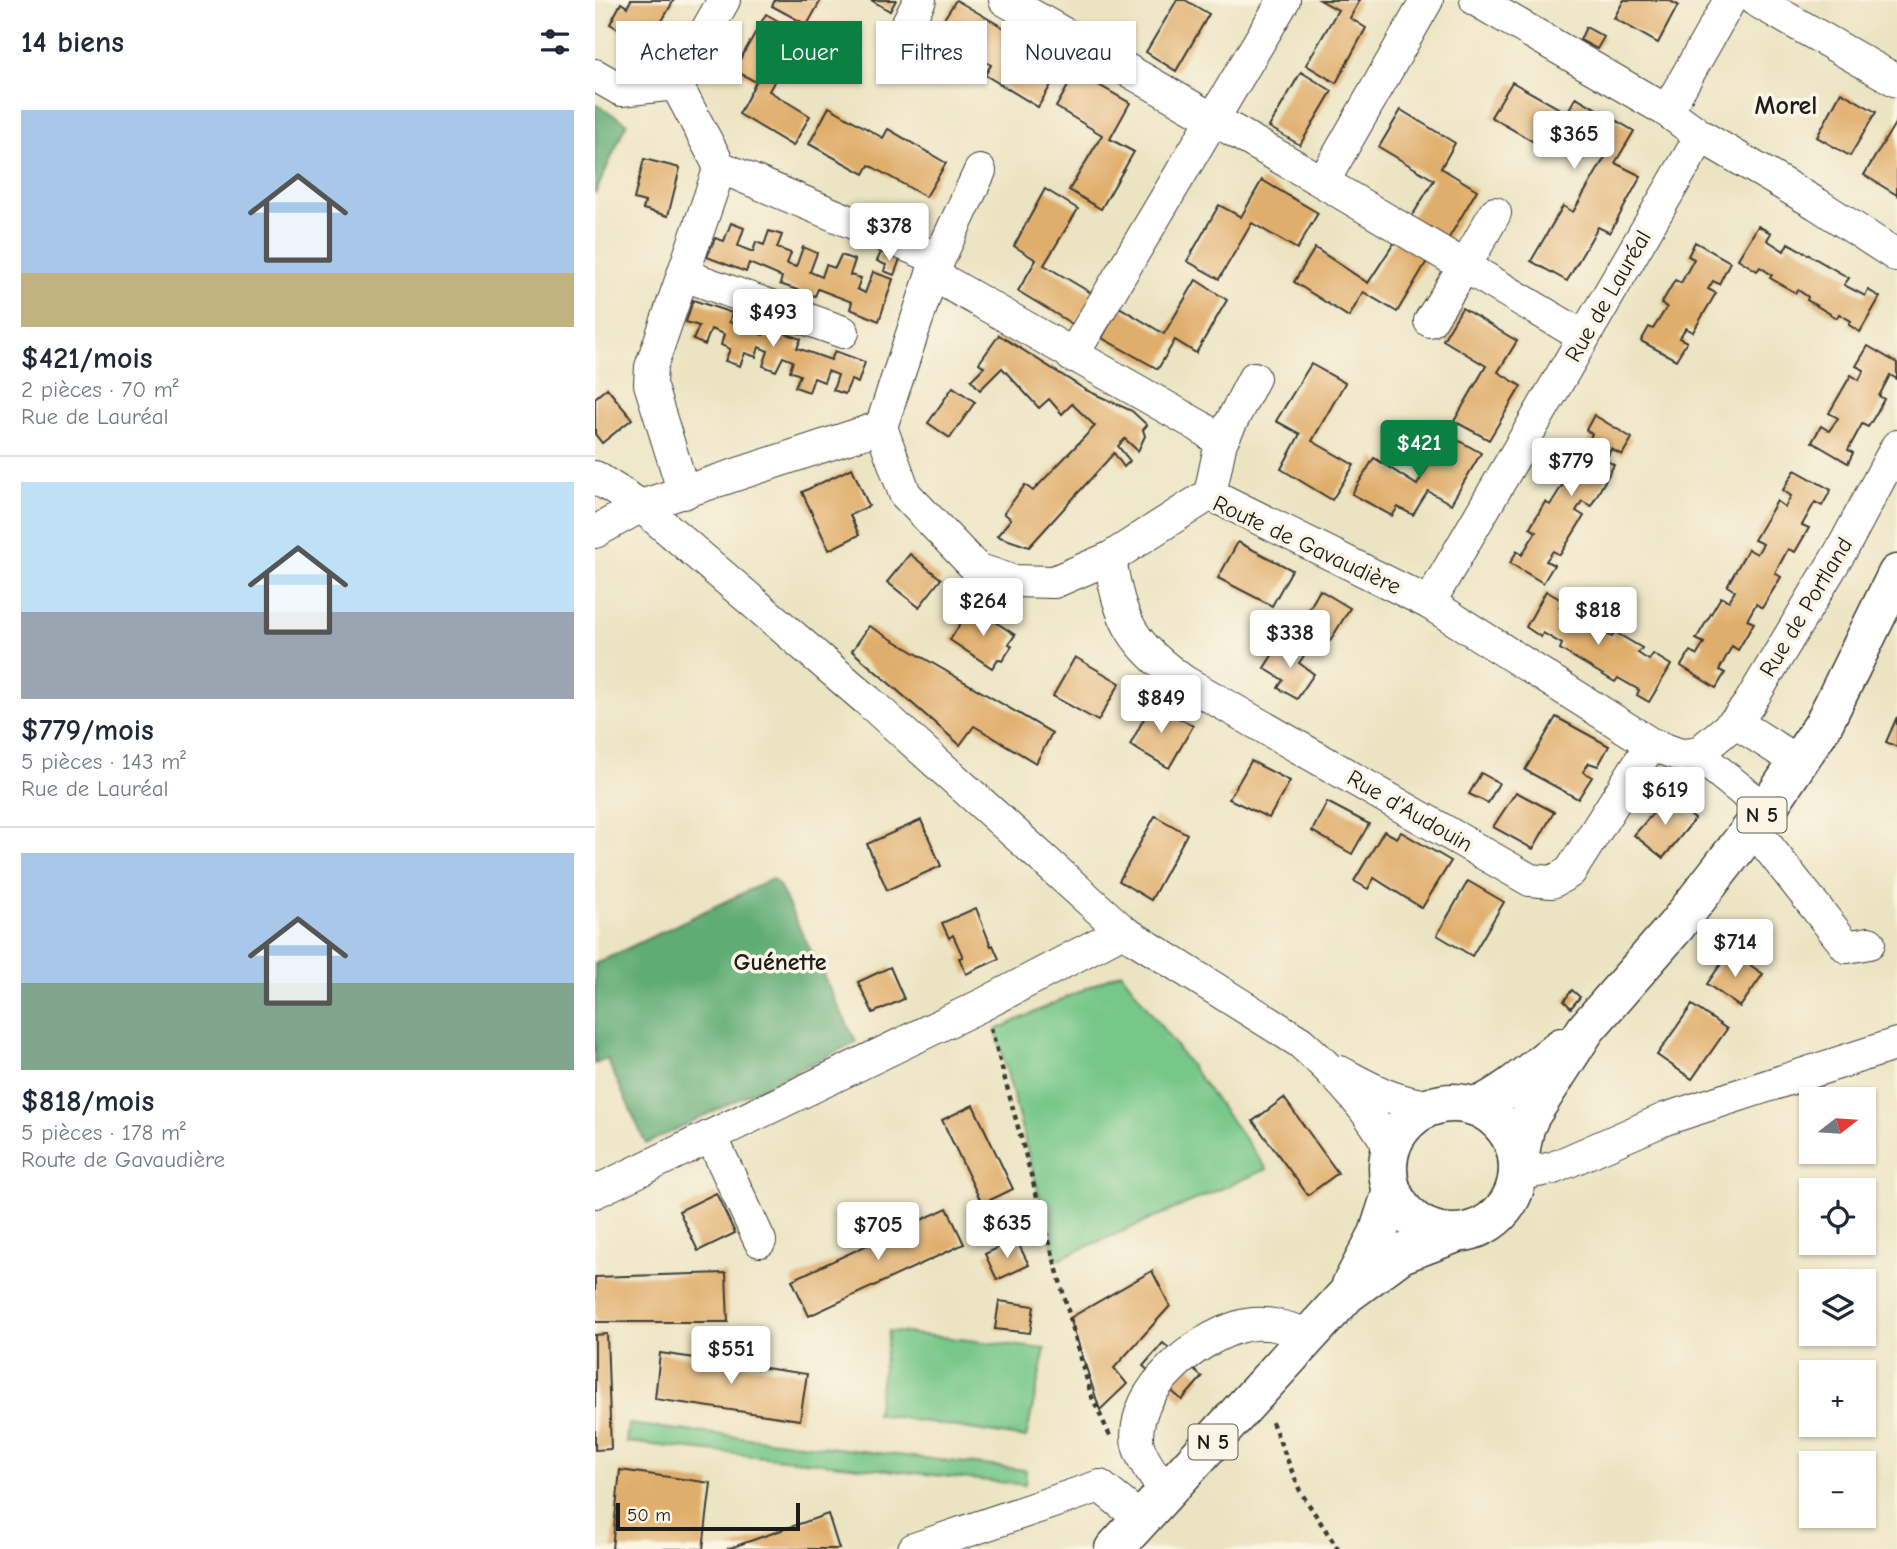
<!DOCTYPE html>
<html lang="fr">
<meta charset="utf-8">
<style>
:root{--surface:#fff;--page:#f2f2f3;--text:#1f2937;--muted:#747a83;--line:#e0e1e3;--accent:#0b8043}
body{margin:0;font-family:"Comic Neue",sans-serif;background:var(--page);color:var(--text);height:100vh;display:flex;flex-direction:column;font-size:26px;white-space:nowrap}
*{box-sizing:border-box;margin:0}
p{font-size:23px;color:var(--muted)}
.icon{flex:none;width:38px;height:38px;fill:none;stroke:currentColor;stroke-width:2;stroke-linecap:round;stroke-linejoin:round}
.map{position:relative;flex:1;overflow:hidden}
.details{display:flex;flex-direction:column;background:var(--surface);width:595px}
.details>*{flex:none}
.banner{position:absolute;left:21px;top:21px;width:665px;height:63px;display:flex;gap:14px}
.needle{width:46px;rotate:73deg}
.tools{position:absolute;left:1204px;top:1087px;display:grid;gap:14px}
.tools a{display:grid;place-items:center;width:77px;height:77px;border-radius:0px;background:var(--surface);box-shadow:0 2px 5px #0004;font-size:35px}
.scale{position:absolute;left:21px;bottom:18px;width:184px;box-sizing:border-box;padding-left:7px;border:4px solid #1c1c1c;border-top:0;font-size:19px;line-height:24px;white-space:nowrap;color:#1c1c1c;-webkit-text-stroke:5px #fcf5e5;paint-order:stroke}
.price{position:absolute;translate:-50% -60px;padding:0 16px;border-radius:7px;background:#fff;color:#222;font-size:23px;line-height:46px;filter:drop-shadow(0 2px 4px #0008)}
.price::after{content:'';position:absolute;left:50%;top:42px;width:21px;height:16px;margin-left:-10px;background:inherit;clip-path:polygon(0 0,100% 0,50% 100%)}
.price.selected{background:var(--accent);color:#fff}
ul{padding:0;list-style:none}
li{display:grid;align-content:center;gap:14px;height:371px;padding:0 21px}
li+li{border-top:2px solid var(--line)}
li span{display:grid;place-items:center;height:217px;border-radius:0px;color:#555}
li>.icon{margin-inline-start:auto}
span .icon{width:126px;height:126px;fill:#fffc;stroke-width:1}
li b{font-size:30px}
h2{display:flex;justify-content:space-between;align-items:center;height:84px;padding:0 21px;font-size:30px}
.chip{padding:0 24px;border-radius:0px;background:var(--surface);box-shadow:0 2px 5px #0004;font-size:24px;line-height:63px}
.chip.selected{background:var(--accent);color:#fff}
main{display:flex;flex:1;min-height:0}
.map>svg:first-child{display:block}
.green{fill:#77c789;stroke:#4a7252;stroke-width:2}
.forest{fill:#61ac75;stroke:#3e6448;stroke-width:2}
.building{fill:#e0ae6c}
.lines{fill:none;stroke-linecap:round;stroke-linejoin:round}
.minor-casing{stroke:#3b3a35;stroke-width:34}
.major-casing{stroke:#3b3a35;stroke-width:41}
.path{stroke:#3b3a35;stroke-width:4.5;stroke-dasharray:5 5;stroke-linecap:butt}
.minor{stroke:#fff;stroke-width:32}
.major{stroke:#fff;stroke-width:38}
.labels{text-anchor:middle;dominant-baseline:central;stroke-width:7;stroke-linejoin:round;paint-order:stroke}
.shield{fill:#fcf5e5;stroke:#5f5d58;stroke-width:2}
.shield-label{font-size:21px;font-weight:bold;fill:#1c1c1c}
.street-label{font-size:23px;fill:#1c1c1c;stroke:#fcf5e5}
.neighbourhood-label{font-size:24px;font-weight:bold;fill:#1c1c1c;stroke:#fcf5e5}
.quarter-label{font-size:26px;font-weight:bold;fill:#1c1c1c;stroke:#fcf5e5}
</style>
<main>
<section class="details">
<h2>14 biens<svg class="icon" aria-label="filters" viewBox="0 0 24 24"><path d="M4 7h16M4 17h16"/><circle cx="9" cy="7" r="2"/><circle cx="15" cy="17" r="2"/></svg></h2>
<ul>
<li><span style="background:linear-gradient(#a9c7e8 75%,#c2b280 0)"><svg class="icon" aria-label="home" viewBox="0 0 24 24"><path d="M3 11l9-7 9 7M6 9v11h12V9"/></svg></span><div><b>$421/mois</b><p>2 pièces · 70 m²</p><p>Rue de Lauréal</p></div></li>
<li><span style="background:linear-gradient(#bfe0f5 60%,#9aa5b1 0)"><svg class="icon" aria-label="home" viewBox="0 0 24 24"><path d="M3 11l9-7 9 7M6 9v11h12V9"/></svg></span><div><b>$779/mois</b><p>5 pièces · 143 m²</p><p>Rue de Lauréal</p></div></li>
<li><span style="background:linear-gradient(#a9c7e8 60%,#7fa58c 0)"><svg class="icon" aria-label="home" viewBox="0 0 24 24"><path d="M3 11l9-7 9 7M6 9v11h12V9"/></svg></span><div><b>$818/mois</b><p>5 pièces · 178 m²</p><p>Route de Gavaudière</p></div></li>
</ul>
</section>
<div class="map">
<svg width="1302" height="1549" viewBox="0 0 1302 1549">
<rect width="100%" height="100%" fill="#fcf5e5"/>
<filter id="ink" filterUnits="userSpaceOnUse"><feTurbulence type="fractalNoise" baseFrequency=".0143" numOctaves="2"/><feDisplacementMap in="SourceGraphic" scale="14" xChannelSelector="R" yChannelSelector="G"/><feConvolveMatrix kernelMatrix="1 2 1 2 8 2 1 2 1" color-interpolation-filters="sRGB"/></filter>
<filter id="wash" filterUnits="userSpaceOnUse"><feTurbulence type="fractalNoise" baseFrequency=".00686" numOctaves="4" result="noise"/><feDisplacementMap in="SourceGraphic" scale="28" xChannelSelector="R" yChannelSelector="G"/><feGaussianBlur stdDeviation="1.57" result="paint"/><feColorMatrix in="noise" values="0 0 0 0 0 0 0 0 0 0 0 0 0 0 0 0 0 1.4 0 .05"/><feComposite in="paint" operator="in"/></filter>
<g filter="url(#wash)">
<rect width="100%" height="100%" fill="#ebe4c2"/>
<g class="green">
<polygon points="526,972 672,1169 461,1260 401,1030"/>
<polygon points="294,1331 450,1349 431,1438 281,1414"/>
<polygon points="33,1424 431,1470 430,1485 31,1442"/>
</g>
<g class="forest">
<polygon points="0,104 32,123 0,194"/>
<polygon points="177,879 184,886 261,1042 51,1144 12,1059 0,1064 0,964"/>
</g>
<g id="blocks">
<g class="building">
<polygon points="36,0 79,0 52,47 15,24 26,3 32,7"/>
<polygon points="180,0 226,0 212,25 177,6"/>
<polygon points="276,0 301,0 295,11"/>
<polygon points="361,0 416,32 410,42 463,73 443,107 390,75 396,65 340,33"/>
<polygon points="582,0 590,0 614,14 581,71 551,52"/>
<polygon points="725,0 765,0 755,18 771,28 741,83 711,65 743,10"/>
<polygon points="1029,0 1073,0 1083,5 1063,43 1019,18"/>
<polygon points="171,14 206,34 174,91 215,116 198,146 144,114 161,82 139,70"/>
<polygon points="991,27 1009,37 1002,49 985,40"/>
<polygon points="481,72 535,103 515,139 539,152 506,209 474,190 507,135 461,107"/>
<polygon points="706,72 737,91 705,145 674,127"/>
<polygon points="917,82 972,113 981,97 1039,131 1020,163 1046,176 1015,233 1003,227 972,281 936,261 968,206 978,212 1010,157 962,129 951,149 896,117"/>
<polygon points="1246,92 1281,112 1255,156 1222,137"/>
<polygon points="234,107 288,138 293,129 351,163 331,197 274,165 269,174 214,144"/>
<polygon points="806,110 860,143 846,168 882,190 848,248 811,226 839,180 784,147"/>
<polygon points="1302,120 1302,195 1269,175"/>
<polygon points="49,159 85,168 73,216 48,209 50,202 39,199"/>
<polygon points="667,180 723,213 702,249 657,223 624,279 592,261 624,205 646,217"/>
<polygon points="450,189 483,209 449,265 498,294 479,325 423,291 441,260 419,246"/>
<polygon points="136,223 149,228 143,246 158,252 161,242 169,245 174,231 187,235 182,248 196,253 192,264 201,267 208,247 222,253 215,272 227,277 231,265 240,268 246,255 260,260 255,275 266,278 262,289 270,293 278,272 298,279 284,321 255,309 257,302 223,289 220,296 185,284 187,277 154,263 151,272 112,257 120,238 129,241"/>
<polygon points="1163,226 1176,233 1172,240 1189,251 1193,243 1254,278 1249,285 1270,296 1273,290 1285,297 1265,332 1254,325 1256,321 1244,314 1242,318 1212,300 1213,297 1203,290 1201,293 1175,278 1177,275 1165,267 1162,271 1143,259"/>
<polygon points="803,237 835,256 802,312 768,292 754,317 699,282 720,248 773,283"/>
<polygon points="1100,242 1135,262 1124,284 1118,281 1113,289 1121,293 1098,332 1091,328 1084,338 1092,342 1081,360 1046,341 1054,327 1058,329 1072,307 1066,304 1080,280 1086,283 1099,259 1093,256"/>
<polygon points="286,252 305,259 299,275 289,271 291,265 282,261"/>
<polygon points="601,280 632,300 601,353 580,340 563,369 507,338 524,307 569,334"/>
<polygon points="98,300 137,313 134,322 168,335 171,326 206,339 202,348 236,360 240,351 270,362 263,383 256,380 250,394 238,390 243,375 233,371 229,382 219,378 214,392 200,387 205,375 195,371 198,361 188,357 181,371 168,366 173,351 164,347 161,357 150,353 145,366 130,361 135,349 126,345 129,334 116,329 110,345 98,340 104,326 91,322"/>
<polygon points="867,308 922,341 903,372 926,386 894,440 859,421 891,366 848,340"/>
<polygon points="404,335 491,390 537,411 552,425 548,430 550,436 543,451 530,439 523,446 535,461 529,467 519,453 434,547 402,536 416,519 409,513 430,485 438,491 500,426 477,404 467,414 454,399 444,408 407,368 385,390 376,380 389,367 384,363"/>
<polygon points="1273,346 1302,363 1302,379 1295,375 1284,396 1289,399 1281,414 1273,427 1267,424 1253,450 1258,453 1253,463 1217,442 1226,426 1234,431 1243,418 1234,413 1256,375 1264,380 1269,370 1261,366"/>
<polygon points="716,364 750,383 717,441 759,465 737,500 686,469 705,434 681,421"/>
<polygon points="358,387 380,402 355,438 333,423"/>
<polygon points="12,388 37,419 7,443 0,434 0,398"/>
<polygon points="999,415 1037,438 1027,455 1016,449 1011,460 1019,465 996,506 987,501 981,511 989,516 965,555 958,551 951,561 959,565 948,583 915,563 922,551 927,555 934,543 941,532 935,528 950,502 955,505 963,492 968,484 962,480 979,451 985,454 993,442 997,434 991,430"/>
<polygon points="852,434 886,453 856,504 833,491 818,515 803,507 797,516 757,494 779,458 822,485"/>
<polygon points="257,468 274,506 255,515 264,535 234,550 207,492"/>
<polygon points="1200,470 1236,490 1227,506 1220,502 1207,525 1214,528 1200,552 1193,549 1180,573 1186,577 1167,608 1161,604 1152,620 1159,623 1143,650 1137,646 1124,670 1130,673 1121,688 1086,666 1095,651 1102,655 1106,648 1109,643 1101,639 1126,597 1134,601 1140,591 1132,586 1153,549 1162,554 1168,544 1159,540 1182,501 1190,507 1196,496 1188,490"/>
<polygon points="643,542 697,570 677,606 623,578"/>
<polygon points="315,554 346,579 324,607 292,582"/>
<polygon points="725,590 755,608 735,641 705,625"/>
<polygon points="951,591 968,601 964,607 976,614 980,608 1006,623 1003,629 1009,633 1017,637 1020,632 1047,648 1043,653 1049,657 1054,660 1058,654 1076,665 1054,702 1042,695 1044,690 1023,678 1020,682 965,649 967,644 948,633 946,637 931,627"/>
<polygon points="377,606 420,635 414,644 417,646 407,661 403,659 397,668 355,640"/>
<polygon points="274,626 457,733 441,763 379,726 365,745 257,651"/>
<polygon points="699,643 712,651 704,663 719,674 702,699 683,688 688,680 669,668 683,646 693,652"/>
<polygon points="480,657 525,683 503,721 458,696"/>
<polygon points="557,703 598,726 574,768 535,745"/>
<polygon points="961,717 1014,746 1003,766 994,763 988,772 997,777 983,799 930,770"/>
<polygon points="1302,717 1302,747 1291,742"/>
<polygon points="656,761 695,781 674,818 634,799"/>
<polygon points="886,773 904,783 893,803 874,794"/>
<polygon points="921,792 959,812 938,849 898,827"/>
<polygon points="1072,797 1100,819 1068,858 1039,835"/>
<polygon points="732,802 774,824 757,854 717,831"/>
<polygon points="560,816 592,834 556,900 524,881"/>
<polygon points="326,820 346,866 292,890 272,844"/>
<polygon points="789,831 802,838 806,832 856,861 827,908 779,878 773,889 759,881"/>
<polygon points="873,881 909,902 877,956 842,935"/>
<polygon points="381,908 396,946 398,945 404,959 371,974 364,958 368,957 358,935 354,938 347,923"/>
<polygon points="1135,951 1168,974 1145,1007 1112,984"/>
<polygon points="295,967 309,999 278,1013 263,982"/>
<polygon points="977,990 985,997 976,1008 969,1001"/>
<polygon points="1097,1005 1132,1029 1097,1079 1062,1055"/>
<polygon points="689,1098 743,1173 713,1195 658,1121"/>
<polygon points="378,1105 418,1189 387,1204 347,1120"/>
<polygon points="121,1193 140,1233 103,1251 84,1211"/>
<polygon points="352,1208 369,1244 214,1316 197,1280"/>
<polygon points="421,1239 434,1265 402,1280 390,1254"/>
<polygon points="557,1271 575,1306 519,1368 532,1384 505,1410 475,1318"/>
<polygon points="131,1273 133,1322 0,1322 0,1277"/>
<polygon points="404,1301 439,1306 435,1333 400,1329"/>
<polygon points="12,1334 16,1449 0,1450 0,1335"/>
<polygon points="568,1343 607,1377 587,1400 548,1366"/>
<polygon points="65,1353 212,1374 205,1420 60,1399"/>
<polygon points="25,1470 116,1483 108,1549 17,1549"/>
<polygon points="233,1514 244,1549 132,1549"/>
</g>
</g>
</g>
<g filter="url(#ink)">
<use href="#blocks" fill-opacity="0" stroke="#3b3a35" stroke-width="2"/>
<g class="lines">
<defs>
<g id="minor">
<polyline points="129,0 81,84 125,167 344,259"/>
<polyline points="410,0 728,182 989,337"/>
<polyline points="881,0 1072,111 1106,136 1222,204 1302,256"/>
<polyline points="1160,0 1302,81"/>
<polyline points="302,43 325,0"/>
<polyline points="0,75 26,90 81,84"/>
<polyline points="1072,111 1135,0"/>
<polyline points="385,171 337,274 286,427 310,494 382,569 417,581 459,582 515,558 615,494"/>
<polyline points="728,182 832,0"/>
<polyline points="337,274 604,426 626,442"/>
<polyline points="89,275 248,332"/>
<polyline points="835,321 870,266 900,213"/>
<polyline points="477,356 689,0"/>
<path d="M 0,477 L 46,506 L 178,619 L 272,700 L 528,931 L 705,1042 C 740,1073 774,1108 796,1150"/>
<polyline points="89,493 55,384 56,367 125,167"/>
<polyline points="615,494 834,603 1056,744 1085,755 1102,754 1171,810"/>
<polyline points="615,494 626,442 659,378"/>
<polyline points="0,532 46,506 286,427"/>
<path d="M 515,558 C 525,623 537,644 590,682 L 935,880 L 957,882 L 975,872 L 1056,744"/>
<polyline points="834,603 1106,136"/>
<polyline points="1140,722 1203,762"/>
<polyline points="1102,754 1140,722 1154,704 1250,544 1302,446"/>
<polyline points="1158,828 1252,947 1274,943"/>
<path d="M 745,1072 C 777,1089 800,1103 837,1106"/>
<polyline points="116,1136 165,1241"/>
<polyline points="922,1175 958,1168 1070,1119 1302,1044"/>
<polyline points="0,1192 389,1004 528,931"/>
<path d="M 571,1492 C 561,1478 541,1454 542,1436 C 543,1386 599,1341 643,1327 C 668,1319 692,1327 716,1336"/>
<polyline points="319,1549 505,1486 546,1519"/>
</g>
<g id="major">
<circle cx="858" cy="1168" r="65"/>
<path d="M 882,1107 C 914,1092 939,1068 967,1047"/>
<polyline points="923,1163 930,1128 936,1115 991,1029 1081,926 1171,810 1228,725 1302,574"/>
<polyline points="756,1285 783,1234 797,1191"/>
<polyline points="519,1549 752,1294 806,1254 859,1234"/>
</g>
</defs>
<use href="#minor" class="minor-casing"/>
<use href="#major" class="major-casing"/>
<g class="path">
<polyline points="396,1028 496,1395 515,1436"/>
<polyline points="677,1422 705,1491 743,1549"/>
</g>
<use href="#minor" class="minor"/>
<use href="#major" class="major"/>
</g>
</g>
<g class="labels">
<g class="shield">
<rect x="1142.5" y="797.5" width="49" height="35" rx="5"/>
<rect x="593.5" y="1424.5" width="49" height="35" rx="5"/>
</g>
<g class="shield-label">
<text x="1167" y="815">N 5</text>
<text x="618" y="1442">N 5</text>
</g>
<g class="street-label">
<text transform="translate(1013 296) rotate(-60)">Rue de Lauréal</text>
<text transform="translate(712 545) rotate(25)">Route de Gavaudière</text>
<text transform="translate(1211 607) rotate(-59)">Rue de Portland</text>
<text transform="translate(815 811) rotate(30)">Rue d'Audouin</text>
</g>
<g class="neighbourhood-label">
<text x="185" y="962">Guénette</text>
</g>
<g class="quarter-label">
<text x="1191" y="106">Morel</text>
</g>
</g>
</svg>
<div class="tools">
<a><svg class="needle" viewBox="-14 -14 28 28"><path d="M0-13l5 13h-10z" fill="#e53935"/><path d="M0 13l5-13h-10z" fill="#747a83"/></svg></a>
<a><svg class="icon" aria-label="locate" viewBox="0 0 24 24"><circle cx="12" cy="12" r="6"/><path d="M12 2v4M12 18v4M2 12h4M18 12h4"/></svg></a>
<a><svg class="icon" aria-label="layers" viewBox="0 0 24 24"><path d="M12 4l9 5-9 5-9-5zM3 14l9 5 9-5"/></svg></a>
<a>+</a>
<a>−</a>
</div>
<div class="scale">50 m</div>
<b class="price" style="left:979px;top:171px">$365</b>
<b class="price" style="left:294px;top:263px">$378</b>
<b class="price" style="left:178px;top:349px">$493</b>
<b class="price selected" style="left:824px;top:480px">$421</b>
<b class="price" style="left:976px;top:498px">$779</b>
<b class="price" style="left:388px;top:638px">$264</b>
<b class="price" style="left:1003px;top:647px">$818</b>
<b class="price" style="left:695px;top:670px">$338</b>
<b class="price" style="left:566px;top:735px">$849</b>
<b class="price" style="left:1070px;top:827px">$619</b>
<b class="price" style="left:1140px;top:979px">$714</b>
<b class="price" style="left:412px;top:1260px">$635</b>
<b class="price" style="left:283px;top:1262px">$705</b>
<b class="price" style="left:136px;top:1386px">$551</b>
<div class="banner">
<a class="chip">Acheter</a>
<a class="chip selected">Louer</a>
<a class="chip">Filtres</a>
<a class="chip">Nouveau</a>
</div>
</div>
</main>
